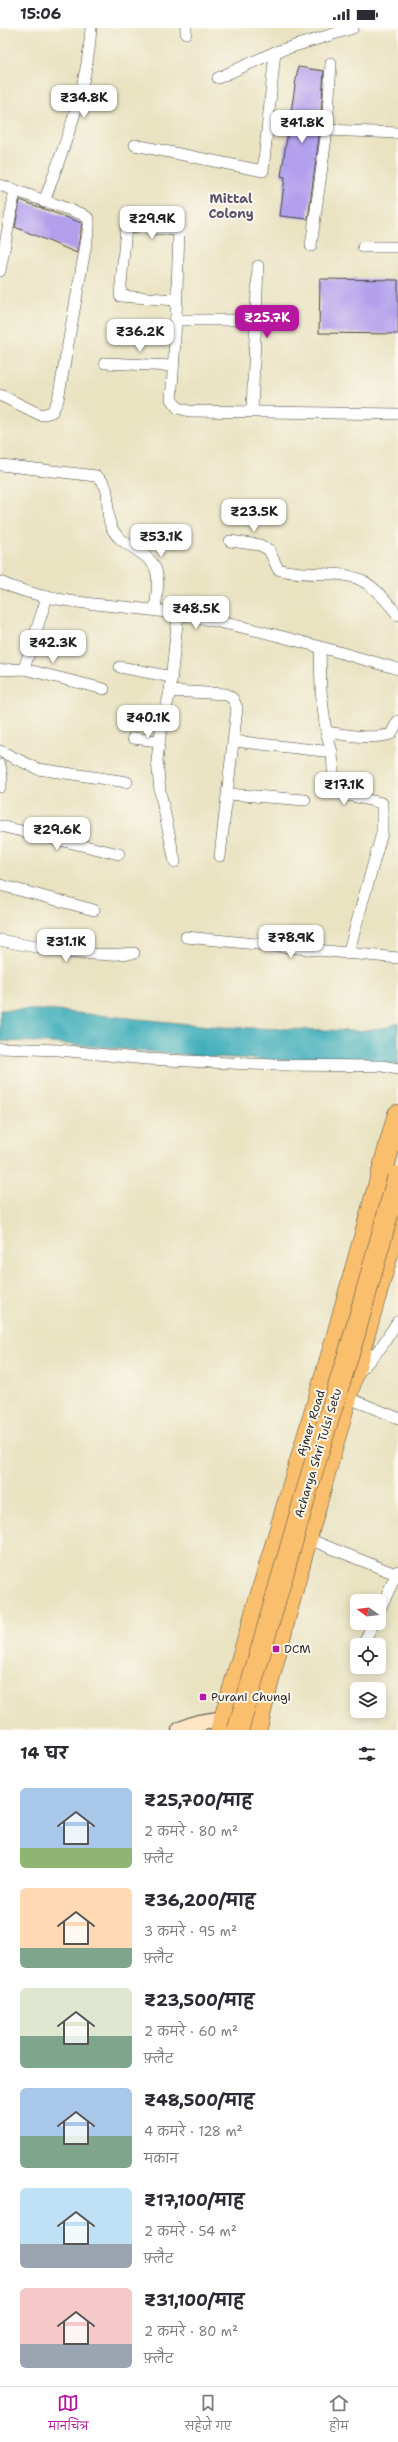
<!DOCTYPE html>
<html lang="hi">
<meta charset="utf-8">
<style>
:root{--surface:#fff;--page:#f7f7f7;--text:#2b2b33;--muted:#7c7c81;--line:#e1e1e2;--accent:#b5179e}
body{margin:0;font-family:"Shantell Sans","Playpen Sans Deva",sans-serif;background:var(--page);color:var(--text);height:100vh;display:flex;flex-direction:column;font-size:15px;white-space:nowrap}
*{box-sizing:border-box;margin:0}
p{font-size:13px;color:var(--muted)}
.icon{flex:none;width:22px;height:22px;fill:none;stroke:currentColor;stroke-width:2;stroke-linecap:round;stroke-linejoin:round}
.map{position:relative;height:1702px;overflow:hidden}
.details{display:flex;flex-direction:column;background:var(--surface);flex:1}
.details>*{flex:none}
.needle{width:26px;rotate:285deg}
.controls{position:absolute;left:350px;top:1566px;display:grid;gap:8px}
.controls a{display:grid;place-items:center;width:36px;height:36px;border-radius:6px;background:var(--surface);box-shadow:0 2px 10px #0003;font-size:20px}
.price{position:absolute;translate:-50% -34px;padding:0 9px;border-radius:8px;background:#fff;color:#222;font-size:13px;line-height:26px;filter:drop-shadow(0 1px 2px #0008)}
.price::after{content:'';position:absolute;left:50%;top:24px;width:12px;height:9px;margin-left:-6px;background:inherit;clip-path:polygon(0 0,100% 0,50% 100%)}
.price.active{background:var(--accent);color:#fff}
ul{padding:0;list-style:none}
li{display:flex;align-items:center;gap:12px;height:100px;padding:0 20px}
li span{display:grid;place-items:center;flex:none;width:112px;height:80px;border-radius:6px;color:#555}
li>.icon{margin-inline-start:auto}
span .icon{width:48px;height:48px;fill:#fffc;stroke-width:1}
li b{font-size:17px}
h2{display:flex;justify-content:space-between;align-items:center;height:48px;padding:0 20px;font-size:17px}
.status{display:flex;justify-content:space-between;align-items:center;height:28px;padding:0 20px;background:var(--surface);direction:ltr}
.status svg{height:11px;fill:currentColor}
.tab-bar{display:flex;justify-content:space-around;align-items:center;height:56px;border-top:1px solid var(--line);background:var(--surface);font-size:11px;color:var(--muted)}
.tab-bar a{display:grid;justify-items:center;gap:2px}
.tab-bar .active{color:var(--accent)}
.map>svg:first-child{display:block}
.water{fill:#3eadba;stroke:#346c72}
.building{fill:#b2a0ed}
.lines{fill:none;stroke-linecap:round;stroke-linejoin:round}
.street-casing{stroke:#484742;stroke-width:12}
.secondary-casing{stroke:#484742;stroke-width:18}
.highway-casing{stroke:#484742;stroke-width:22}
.street{stroke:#fff;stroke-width:11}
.secondary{stroke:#fde5c5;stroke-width:16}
.highway{stroke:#f9bf6d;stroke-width:21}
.highway-bridge-casing{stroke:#484742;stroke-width:22;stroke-linecap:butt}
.highway-bridge{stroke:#f9bf6d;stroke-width:21}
.poi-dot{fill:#b5179e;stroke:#fbf7ec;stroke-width:1.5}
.labels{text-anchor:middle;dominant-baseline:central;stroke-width:4;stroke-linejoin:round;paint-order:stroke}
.street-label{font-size:12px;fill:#2b2b2b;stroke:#fbf7ec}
.poi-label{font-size:12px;fill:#2b2b2b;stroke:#fbf7ec;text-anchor:start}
.neighbourhood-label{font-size:13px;font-weight:bold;fill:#5a546f;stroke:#fbf7ec}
</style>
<div class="status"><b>15:06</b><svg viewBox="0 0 49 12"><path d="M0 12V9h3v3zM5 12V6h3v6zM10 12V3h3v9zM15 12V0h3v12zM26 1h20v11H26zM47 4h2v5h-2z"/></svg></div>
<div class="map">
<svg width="398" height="1702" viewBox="0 0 398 1702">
<rect width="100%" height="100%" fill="#fbf7ec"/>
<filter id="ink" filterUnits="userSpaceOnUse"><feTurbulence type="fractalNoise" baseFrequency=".025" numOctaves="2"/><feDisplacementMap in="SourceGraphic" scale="8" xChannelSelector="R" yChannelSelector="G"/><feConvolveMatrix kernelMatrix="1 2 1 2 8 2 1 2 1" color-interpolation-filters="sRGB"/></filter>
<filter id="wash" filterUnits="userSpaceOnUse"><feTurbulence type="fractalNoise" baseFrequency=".012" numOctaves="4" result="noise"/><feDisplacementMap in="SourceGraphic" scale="16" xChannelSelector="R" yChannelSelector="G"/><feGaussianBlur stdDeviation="0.9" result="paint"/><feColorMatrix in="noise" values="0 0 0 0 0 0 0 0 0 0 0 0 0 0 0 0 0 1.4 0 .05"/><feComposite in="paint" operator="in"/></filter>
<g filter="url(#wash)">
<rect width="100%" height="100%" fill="#e9e3c2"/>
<path class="water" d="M 0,982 L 47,982 L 220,999 L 359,1003 L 388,999 L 398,994 L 398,1037 C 342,1033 286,1033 231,1030 C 154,1026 77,1014 0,1013 Z"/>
<g id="blocks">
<g class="building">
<polygon points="298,39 324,43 320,101 308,191 280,188 285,149 281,148"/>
<polygon points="20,172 82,195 77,225 15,199"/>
<polygon points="320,251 398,252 398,306 319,305"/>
</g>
</g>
</g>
<g filter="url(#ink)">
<use href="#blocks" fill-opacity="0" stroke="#484742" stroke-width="1"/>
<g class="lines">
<defs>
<g id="street">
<polyline points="186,0 186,5"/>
<polyline points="218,50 275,24 353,0"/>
<polyline points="327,102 398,105"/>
<polyline points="135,117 263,143 275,24"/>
<polyline points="0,157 82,186 89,191 89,199 58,372 52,384 41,387 0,367"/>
<path d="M 44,174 C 64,118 88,60 91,0"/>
<polyline points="311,218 327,102 331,35"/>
<polyline points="363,219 398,219"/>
<polyline points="0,243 15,163"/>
<path d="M 176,272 L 120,268 L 126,199 L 179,202 C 177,258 176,315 171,371 L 178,380 L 189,383 L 398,386"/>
<polyline points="175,292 256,292"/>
<polyline points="105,335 173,338"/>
<polyline points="252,383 258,238"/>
<path d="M 1,437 L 96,448 C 115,460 103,479 111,498 C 118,518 149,522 156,542 C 160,554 156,570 155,582"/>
<path d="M 230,513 L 260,517 L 269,522 L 278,541 C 305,550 338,540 363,553 C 377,561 388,575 398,587"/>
<path d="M 0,554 C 55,579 120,575 178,586 C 253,599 325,620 398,641"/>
<polyline points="320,619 321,663 326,704 332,724 334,757 343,766 382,775 382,805 348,926"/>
<polyline points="120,639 172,649"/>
<polyline points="24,641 47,569"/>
<polyline points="0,642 24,641 104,661"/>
<polyline points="170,663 226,666 233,671 237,680 220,828"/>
<path d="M 326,704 C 347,707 371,712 391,706 L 398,693"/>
<polyline points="133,710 159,713"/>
<polyline points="234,713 332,724"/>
<polyline points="0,723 38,741 127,754"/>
<polyline points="0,737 2,750 0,759"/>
<polyline points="228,766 305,772"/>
<polyline points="0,798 119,826"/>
<polyline points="175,834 160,763 157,732 160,708 170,663 178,586"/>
<polyline points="0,857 94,882"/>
<polyline points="186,909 398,930"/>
<path d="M 0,912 C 43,921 89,930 134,925"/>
<polyline points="0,1020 59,1022 146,1031 274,1037 383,1038 398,1041"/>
<polyline points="359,1344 381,1319 398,1293"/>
<polyline points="346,1369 398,1390"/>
<polyline points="306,1510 398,1547"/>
<polyline points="379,1583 398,1543"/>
<polyline points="365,1613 373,1595"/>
</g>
<path id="secondary" d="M 180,1702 C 196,1694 217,1691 235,1692"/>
<g id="highway">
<polyline points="221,1702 335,1315 398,1087"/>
<path d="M 256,1702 C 299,1530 349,1361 398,1190"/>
</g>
</defs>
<use href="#street" class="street-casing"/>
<use href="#secondary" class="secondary-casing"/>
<use href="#highway" class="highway-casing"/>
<use href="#street" class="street"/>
<use href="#secondary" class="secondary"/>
<use href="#highway" class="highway"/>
<defs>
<polyline id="highway-bridge" points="238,1702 313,1441 354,1308 398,1149"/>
</defs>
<use href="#highway-bridge" class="highway-bridge-casing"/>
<use href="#highway-bridge" class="highway-bridge"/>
</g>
</g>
<g class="poi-dot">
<rect x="272" y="1617" width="8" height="8" rx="2"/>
<rect x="199" y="1665" width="8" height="8" rx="2"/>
</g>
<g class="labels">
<g class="street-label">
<text transform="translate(311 1395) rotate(-73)">Ajmer Road</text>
<text transform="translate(318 1425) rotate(-73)">Acharya Shri Tulsi Setu</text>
</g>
<g class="poi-label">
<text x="284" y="1621">DCM</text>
<text x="211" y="1669">Purani Chungi</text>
</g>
<g class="neighbourhood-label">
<text x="231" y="170">Mittal<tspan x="231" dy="15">Colony</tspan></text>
</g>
</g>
</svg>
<div class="controls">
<a><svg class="needle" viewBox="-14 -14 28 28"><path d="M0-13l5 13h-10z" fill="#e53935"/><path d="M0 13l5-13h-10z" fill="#7c7c81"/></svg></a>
<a><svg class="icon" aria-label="locate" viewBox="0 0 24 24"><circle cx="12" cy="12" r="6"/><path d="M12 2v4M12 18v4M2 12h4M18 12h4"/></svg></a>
<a><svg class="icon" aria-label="layers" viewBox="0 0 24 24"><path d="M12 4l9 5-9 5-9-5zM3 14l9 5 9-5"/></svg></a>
</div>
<b class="price" style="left:84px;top:91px">₹34.8K</b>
<b class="price" style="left:302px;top:116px">₹41.8K</b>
<b class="price" style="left:152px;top:212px">₹29.9K</b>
<b class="price active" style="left:267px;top:311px">₹25.7K</b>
<b class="price" style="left:140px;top:325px">₹36.2K</b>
<b class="price" style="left:254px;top:505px">₹23.5K</b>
<b class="price" style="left:161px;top:530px">₹53.1K</b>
<b class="price" style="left:196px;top:602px">₹48.5K</b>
<b class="price" style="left:53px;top:636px">₹42.3K</b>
<b class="price" style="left:148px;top:711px">₹40.1K</b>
<b class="price" style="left:344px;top:778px">₹17.1K</b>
<b class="price" style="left:57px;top:823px">₹29.6K</b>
<b class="price" style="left:291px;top:931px">₹78.9K</b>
<b class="price" style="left:66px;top:935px">₹31.1K</b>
</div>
<section class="details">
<h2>14 घर<svg class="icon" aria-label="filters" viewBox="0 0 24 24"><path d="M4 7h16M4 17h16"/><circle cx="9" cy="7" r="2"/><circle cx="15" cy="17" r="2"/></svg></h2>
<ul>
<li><span style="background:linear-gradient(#a9c7e8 75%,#8fb573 0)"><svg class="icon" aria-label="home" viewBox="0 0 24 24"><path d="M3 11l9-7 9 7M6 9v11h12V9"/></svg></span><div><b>₹25,700/माह</b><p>2 कमरे · 80 m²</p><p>फ़्लैट</p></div></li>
<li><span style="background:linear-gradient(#ffd9b3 75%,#7fa58c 0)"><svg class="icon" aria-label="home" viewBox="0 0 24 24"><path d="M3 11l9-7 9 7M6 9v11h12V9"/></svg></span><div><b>₹36,200/माह</b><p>3 कमरे · 95 m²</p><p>फ़्लैट</p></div></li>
<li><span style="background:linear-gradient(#dfe7d0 60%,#7fa58c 0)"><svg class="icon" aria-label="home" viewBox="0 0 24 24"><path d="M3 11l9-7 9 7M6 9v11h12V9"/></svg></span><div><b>₹23,500/माह</b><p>2 कमरे · 60 m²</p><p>फ़्लैट</p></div></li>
<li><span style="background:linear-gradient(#a9c7e8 60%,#7fa58c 0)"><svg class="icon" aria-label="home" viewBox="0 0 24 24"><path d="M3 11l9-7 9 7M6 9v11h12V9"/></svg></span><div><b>₹48,500/माह</b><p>4 कमरे · 128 m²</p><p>मकान</p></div></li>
<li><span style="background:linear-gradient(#bfe0f5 70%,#9aa5b1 0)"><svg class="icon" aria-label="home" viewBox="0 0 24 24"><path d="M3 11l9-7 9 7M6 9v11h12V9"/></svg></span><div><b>₹17,100/माह</b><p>2 कमरे · 54 m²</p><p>फ़्लैट</p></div></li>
<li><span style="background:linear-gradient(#f6c9c9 70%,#9aa5b1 0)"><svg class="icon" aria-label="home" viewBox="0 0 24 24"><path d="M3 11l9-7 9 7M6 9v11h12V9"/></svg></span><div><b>₹31,100/माह</b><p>2 कमरे · 80 m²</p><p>फ़्लैट</p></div></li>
</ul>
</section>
<nav class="tab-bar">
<a class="active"><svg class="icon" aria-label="map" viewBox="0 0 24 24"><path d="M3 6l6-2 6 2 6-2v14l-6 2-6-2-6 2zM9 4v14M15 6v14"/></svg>मानचित्र</a>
<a><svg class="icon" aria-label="saved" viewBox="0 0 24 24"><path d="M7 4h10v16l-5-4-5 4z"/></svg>सहेजे गए</a>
<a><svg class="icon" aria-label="home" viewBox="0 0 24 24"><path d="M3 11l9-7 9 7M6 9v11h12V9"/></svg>होम</a>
</nav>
